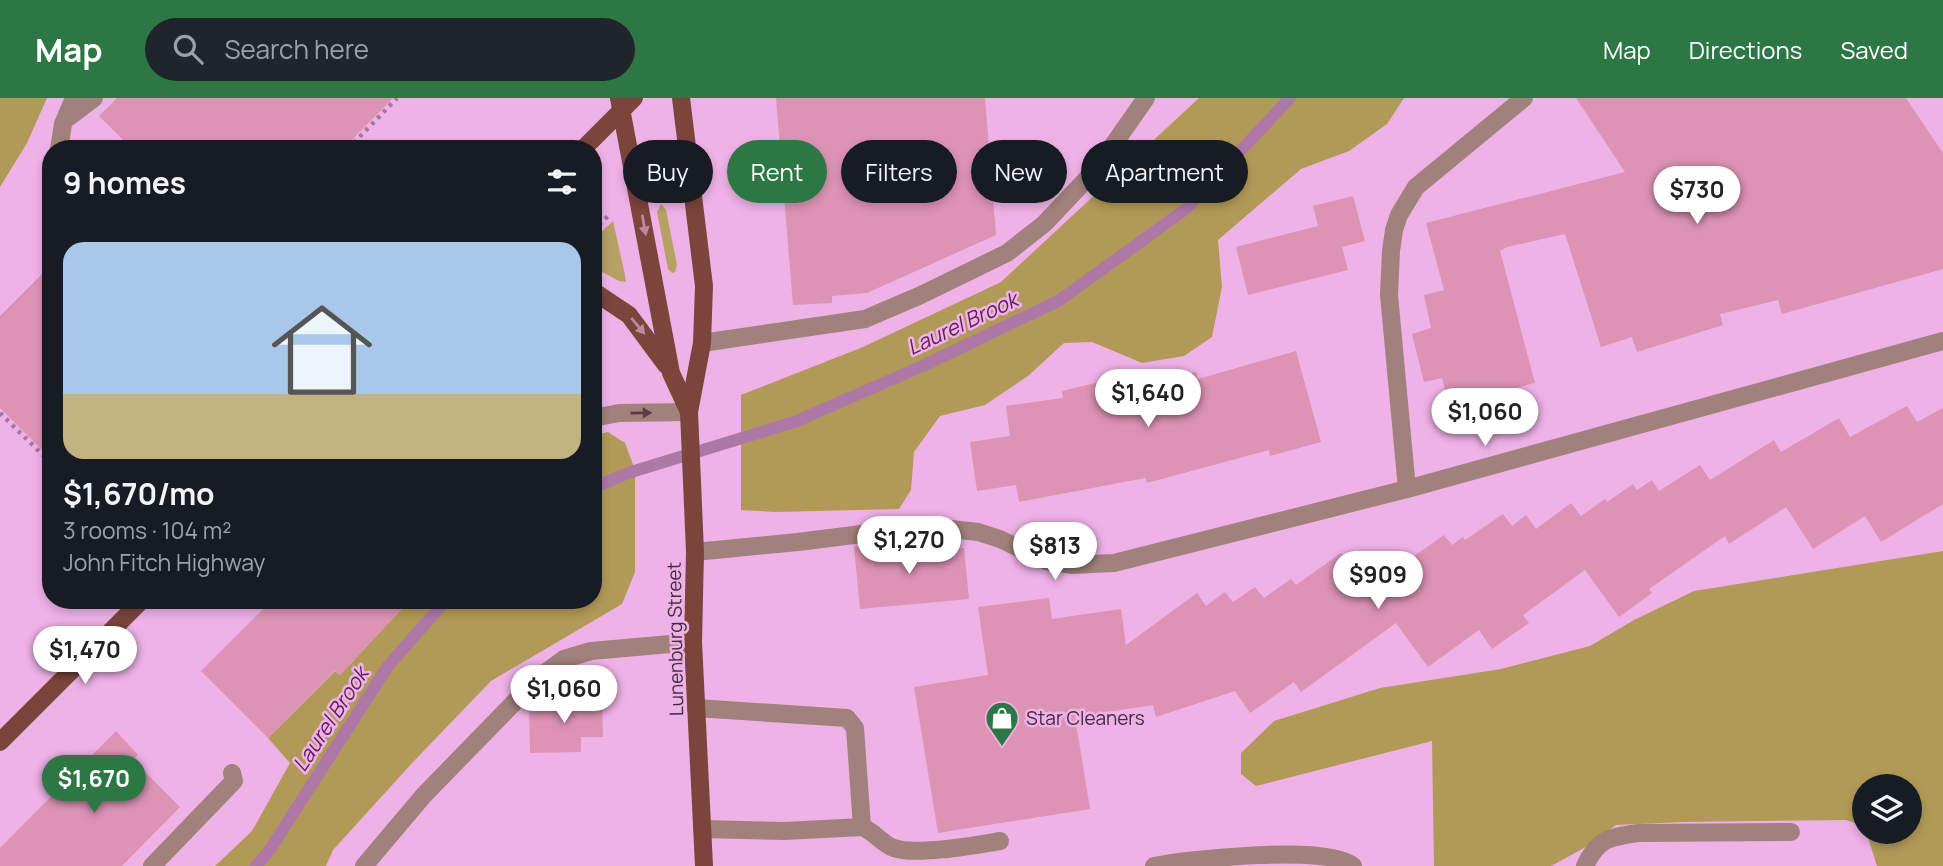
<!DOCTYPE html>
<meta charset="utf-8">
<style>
:root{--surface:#171b24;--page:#20242c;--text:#f1f3f6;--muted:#9ea1a6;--line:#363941;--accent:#2d7745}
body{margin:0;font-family:Manrope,sans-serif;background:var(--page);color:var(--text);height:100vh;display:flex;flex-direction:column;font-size:26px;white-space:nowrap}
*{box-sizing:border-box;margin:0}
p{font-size:23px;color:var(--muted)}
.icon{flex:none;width:38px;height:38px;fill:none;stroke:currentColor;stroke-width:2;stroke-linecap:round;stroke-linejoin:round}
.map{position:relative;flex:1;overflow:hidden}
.panel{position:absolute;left:42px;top:42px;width:560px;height:469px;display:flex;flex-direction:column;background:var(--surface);border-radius:28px;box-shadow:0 4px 10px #0003}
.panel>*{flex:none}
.guide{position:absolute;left:623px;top:42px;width:665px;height:63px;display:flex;gap:14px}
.buttons{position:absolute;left:1852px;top:676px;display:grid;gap:14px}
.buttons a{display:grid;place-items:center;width:70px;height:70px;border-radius:50%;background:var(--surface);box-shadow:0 4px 10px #0003;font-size:35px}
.price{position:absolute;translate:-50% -60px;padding:0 16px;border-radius:24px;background:#fff;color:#222;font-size:23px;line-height:46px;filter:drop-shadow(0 2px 4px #0008)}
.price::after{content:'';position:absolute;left:50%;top:42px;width:21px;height:16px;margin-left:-10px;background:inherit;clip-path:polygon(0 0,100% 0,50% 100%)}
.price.on{background:var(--accent);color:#fff}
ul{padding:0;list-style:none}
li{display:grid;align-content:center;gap:14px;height:371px;padding:0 21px}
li+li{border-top:2px solid var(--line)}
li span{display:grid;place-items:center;height:217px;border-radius:21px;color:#555}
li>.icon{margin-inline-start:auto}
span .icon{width:126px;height:126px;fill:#fffc;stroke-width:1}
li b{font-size:30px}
h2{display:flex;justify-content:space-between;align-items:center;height:84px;padding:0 21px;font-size:30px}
.tag{padding:0 24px;border-radius:32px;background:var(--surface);box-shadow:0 4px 10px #0003;font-size:24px;line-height:63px}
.tag.on{background:var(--accent);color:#fff}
header{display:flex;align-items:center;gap:42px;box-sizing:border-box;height:98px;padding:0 35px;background:var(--accent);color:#fff}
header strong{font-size:33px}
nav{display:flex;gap:38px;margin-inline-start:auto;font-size:24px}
.search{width:490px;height:63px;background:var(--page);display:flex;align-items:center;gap:18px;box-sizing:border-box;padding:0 24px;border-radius:38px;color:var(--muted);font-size:26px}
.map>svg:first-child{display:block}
.green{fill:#b6a165}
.forest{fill:#b19a58}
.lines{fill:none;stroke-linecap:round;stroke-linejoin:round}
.stream{stroke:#ad78a6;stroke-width:12}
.building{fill:#dd93b4}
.path{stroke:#a4779e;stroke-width:4.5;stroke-dasharray:3.5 5;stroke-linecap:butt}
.minor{stroke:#a1817b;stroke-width:18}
.major{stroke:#7b453b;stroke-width:18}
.oneway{fill:#c186a2}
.oneway2{fill:#573c4d}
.labels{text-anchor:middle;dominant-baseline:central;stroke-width:5;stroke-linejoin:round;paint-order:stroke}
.street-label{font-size:19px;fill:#442b41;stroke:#efb2e7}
.poi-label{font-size:19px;fill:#442b41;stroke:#efb2e7;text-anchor:start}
.water-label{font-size:21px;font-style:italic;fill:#5e1e59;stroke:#efb2e7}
</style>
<header>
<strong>Map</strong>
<div class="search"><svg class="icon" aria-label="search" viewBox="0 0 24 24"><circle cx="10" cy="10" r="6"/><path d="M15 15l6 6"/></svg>Search here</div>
<nav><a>Map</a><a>Directions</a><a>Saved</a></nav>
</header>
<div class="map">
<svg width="1943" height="768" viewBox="0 0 1943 768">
<rect width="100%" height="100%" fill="#efb2e7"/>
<g class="green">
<polygon points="661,106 666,112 677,167 675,174 672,175 668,171 657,114"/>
<polygon points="613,123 625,177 626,184 619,183 593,169 593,142"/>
</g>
<g class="forest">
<polygon points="0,0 47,0 27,45 0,89"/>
<polygon points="1199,0 1404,0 1387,26 1349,53 1301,71 1218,142 1222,189 1212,239 1184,258 1142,265 1092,244 1064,245 1028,278 985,307 940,318 914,354 911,392 899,411 776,414 741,412 741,297 863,249 1001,184"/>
<polygon points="608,334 625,345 635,372 635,474 622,506 491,583 413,664 333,752 326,768 215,768 252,733 290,665 268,640 335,573 340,577 410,502 593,502 593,338"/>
<polygon points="1943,453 1943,768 1877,768 1866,733 1909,733 1909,688 1864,688 1864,728 1846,722 1684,724 1616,727 1584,750 1551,768 1434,768 1432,643 1256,688 1241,676 1241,655 1274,623 1380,590 1501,571 1590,548 1634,522 1694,493"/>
</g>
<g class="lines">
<g class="stream">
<polyline points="593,390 628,375 797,323 929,265 1060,202 1187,110 1290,0"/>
<polyline points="256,768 269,753 388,568 446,502"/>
</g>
</g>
<g class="building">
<polygon points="117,0 393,0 343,51 132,51 99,18"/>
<polygon points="776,0 985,0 996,137 867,195 832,198 832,205 793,207"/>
<polygon points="1576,0 1906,0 1943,55 1943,171 1782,216 1778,202 1720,216 1723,227 1637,254 1632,239 1601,249 1565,136 1507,149 1500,153 1535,285 1449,307 1442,280 1424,284 1412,236 1431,230 1424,197 1444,192 1426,125 1625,74"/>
<polygon points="1353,98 1365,143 1342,149 1348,172 1248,197 1236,149 1318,128 1313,108"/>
<polygon points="51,167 51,361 0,310 0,218"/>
<polygon points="1296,253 1321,344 1270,358 1269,352 1147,385 1145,380 1019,404 1016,387 977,393 970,344 1010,338 1006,308 1063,300 1062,293 1141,274 1144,287 1196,274 1198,281"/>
<polygon points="1907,308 1917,324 1943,310 1943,406 1881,444 1865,418 1813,451 1786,409 1729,446 1725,438 1649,491 1652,495 1619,519 1585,472 1523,517 1529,525 1492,551 1479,532 1428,569 1396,525 1301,594 1294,584 1250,615 1235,593 1156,619 1153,607 1075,619 1090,711 938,735 914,589 988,577 978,509 1049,500 1052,521 1121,511 1126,547 1197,495 1206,508 1225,494 1233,504 1255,489 1264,500 1291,481 1296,487 1341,455 1353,472 1376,455 1386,468 1399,459 1404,465 1444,437 1452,447 1463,439 1465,442 1503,416 1512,428 1526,417 1536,431 1571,405 1581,418 1605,401 1607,404 1633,386 1637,392 1652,382 1659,393 1700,367 1710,382 1774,342 1781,354 1839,320 1850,339"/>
<polygon points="909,443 910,455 964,450 969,501 860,511 854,449"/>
<polygon points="272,502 410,502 340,577 335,572 268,640 201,573"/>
<polygon points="602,602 603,639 581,639 581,654 530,655 529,606 532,603"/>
<polygon points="116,633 138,657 133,662 180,709 122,768 0,768 0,750"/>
</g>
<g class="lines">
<g class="path">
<polyline points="348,51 397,0"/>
<polyline points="593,133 611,115"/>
<polyline points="0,315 47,361 51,358"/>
</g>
<g class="minor">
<polyline points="1524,0 1416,89 1399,117 1394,132 1391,153 1389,197 1407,391 1943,243"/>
<polyline points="69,19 94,0"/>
<polyline points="59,51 63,26 74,0"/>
<polyline points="702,245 865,221 921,197 1007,155 1044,126 1097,70 1146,0"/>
<polyline points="593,320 619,315 689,314"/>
<polyline points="695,454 798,444 925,428 978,434 1000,441 1046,463 1072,467 1114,465 1407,391"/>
<polyline points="696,610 847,620 855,630 862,729"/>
<path d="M 702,731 L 784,733 L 862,729 C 875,734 882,746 894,750 C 915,758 976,747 1000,743"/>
<polyline points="152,768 234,683 232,675"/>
<polyline points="364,768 424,697 538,580 564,561 591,553 693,544"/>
<path d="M 1154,768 C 1189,761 1329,746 1353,768"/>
<path d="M 1585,768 C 1598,740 1610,739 1638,735 L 1791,734"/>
</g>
<g class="major">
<polyline points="619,0 671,275 689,314"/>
<polyline points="681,0 704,188 702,245 689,314 695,454 693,544 704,768"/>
<polyline points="583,51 634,0"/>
<polyline points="593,193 629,217 666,267"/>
<polyline points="0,644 142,502"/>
</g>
</g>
<defs><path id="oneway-solid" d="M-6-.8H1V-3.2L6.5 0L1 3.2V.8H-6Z" transform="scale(1.75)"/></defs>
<g class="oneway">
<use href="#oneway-solid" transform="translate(644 127) rotate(80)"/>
<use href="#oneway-solid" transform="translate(638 228) rotate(50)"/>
</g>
<use class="oneway2" href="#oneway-solid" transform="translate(641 315) rotate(-1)"/>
<defs>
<symbol id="shop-pin" viewBox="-11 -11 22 30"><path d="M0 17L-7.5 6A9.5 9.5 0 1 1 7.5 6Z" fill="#2d7745" stroke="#efb2e7"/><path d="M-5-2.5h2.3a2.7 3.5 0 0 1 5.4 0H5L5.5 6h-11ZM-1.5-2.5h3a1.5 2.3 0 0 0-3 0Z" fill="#fff"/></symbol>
</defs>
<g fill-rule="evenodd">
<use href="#shop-pin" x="983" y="601" width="38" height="52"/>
</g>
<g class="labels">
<g class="street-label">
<text transform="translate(675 541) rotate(-91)">Lunenburg Street</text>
</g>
<g class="poi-label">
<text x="1026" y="620">Star Cleaners</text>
</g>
<g class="water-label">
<text transform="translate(962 225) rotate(-25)">Laurel Brook</text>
<text transform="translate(330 621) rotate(-57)">Laurel Brook</text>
</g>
</g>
</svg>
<div class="buttons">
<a><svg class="icon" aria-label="layers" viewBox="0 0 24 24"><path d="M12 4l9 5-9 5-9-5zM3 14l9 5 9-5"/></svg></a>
</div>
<b class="price" style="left:1697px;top:128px">$730</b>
<b class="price" style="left:1148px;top:331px">$1,640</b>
<b class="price" style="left:1485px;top:350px">$1,060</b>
<b class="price" style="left:909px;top:478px">$1,270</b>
<b class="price" style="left:1055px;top:484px">$813</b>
<b class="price" style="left:1378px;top:513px">$909</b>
<b class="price" style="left:85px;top:588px">$1,470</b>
<b class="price" style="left:564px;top:627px">$1,060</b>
<b class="price on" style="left:94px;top:717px">$1,670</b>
<div class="guide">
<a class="tag">Buy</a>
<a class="tag on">Rent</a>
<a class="tag">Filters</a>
<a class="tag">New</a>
<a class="tag">Apartment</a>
</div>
<section class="panel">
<h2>9 homes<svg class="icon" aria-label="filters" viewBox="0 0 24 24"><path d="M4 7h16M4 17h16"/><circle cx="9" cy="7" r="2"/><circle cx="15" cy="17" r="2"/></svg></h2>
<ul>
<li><span style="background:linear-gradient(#a9c7e8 70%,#c2b280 0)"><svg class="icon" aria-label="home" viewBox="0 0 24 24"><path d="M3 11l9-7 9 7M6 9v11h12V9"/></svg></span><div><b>$1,670/mo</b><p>3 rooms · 104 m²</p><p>John Fitch Highway</p></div></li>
</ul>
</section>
</div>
